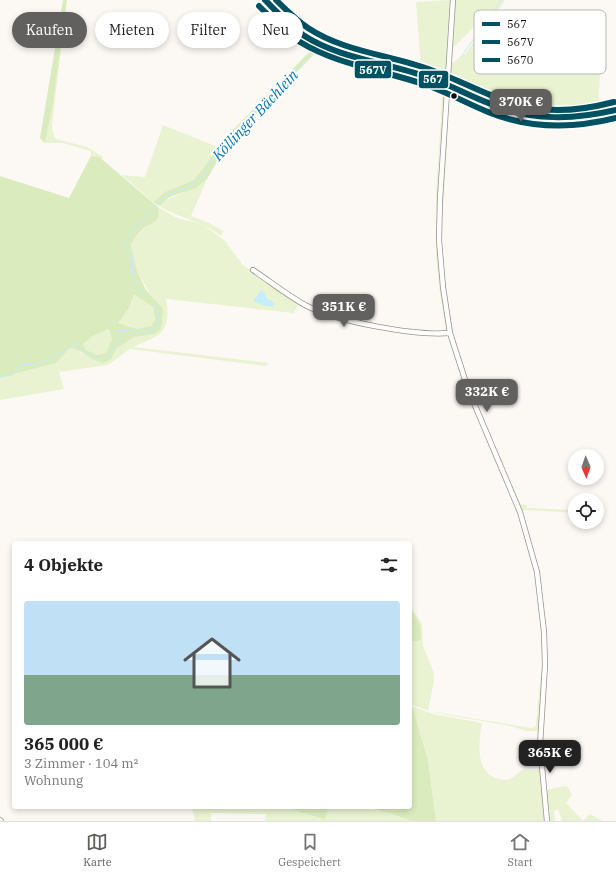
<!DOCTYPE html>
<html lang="de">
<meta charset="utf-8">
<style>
:root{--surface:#fff;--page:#f2f2f2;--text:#222;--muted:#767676;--line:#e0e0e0;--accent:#61605e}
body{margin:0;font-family:"IBM Plex Serif",serif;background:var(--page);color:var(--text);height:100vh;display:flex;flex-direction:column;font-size:15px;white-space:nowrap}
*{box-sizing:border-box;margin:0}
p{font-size:13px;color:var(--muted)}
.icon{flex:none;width:22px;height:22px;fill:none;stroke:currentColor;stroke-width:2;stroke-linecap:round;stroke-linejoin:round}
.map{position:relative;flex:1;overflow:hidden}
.drawer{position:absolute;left:12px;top:541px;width:400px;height:268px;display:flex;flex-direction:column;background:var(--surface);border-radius:4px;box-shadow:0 2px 6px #0003}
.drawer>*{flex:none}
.guide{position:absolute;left:12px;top:12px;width:400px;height:36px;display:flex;gap:8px}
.needle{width:26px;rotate:178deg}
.buttons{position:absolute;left:568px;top:449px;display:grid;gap:8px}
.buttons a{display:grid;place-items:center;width:36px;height:36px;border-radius:50%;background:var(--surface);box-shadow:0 2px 6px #0003;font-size:20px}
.price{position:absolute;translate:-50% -34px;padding:0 9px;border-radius:8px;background:var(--accent);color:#fff;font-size:13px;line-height:26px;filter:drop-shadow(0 1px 2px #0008)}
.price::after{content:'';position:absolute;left:50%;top:24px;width:12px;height:9px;margin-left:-6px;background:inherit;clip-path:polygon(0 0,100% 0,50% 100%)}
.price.current{background:#222;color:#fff}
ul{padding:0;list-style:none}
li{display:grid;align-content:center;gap:8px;height:212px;padding:0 12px}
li+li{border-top:1px solid var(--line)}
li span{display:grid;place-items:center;height:124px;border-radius:4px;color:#555}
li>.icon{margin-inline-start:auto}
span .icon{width:72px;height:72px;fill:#fffc;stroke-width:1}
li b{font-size:17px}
h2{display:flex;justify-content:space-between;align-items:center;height:48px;padding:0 12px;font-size:17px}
.tag{padding:0 14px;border-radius:18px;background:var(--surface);box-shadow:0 2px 6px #0003;font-size:14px;line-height:36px}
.tag.current{background:var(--accent);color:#fff}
.tabs{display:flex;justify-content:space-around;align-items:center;height:56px;border-top:1px solid var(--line);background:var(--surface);font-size:11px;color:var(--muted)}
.tabs a{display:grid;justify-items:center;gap:2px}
.tabs .current{color:var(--accent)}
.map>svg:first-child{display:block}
.green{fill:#e9f3d1}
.forest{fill:#daecbe;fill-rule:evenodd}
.water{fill:#c5edfa}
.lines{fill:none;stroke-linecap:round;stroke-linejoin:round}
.stream{stroke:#c5edfa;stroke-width:1}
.minor-casing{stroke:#959492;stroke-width:6}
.tertiary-casing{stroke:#959492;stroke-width:8}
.minor{stroke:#fffefd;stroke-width:4.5}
.tertiary{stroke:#fffefd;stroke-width:6}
.bus-1-casing{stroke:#fff;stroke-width:9}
.bus-2-casing{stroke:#fff;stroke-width:9}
.bus-3-casing{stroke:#fff;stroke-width:9}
.bus-1{stroke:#005262;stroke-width:6}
.bus-2{stroke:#005262;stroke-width:6}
.bus-3{stroke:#005262;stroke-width:6}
.bus-dot{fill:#0e0e0e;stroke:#fff;stroke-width:1.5}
.labels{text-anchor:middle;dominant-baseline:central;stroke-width:4;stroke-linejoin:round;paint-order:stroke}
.water-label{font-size:15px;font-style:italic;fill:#0979ae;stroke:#fff}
.key{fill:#fff;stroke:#b7b7b7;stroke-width:1}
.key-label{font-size:11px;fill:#0e0e0e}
.line-badge{stroke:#fff;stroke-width:1.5}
.badge-label{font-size:11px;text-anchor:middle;font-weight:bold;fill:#fff}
</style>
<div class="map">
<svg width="616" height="821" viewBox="0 0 616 821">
<rect width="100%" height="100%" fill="#fcf9f4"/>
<g class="green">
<polygon points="67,0 52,125 54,137 56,139 87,147 103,157 102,159 124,179 99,157 91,156 91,151 63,143 45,143 53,104"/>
<path d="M 267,0 L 271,0 C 310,46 367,53 421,68 L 416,2 L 451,0 L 445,79 L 332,48 L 295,27 Z"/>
<path d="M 455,0 L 505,0 L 495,15 L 603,24 L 598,107 L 616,103 L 616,108 C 546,126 513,111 450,84 L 450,64 L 466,53 L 483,28 L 482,25 L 477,24 L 453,48 L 451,46 Z"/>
<path d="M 312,43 L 346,57 L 396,69 L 439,84 L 443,90 L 438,91 C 415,73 384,71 356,63 C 340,59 325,52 311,44 Z"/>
<path d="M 450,92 L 533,118 L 616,112 L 616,115 C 567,129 547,129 498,111 C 487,107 475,105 463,101 C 458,99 453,96 449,96 L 444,201 L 442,207 L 442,255 L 441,198 L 448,94 Z"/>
<path d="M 442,96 L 444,97 L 444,100 L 441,122 L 442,124 L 439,162 L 438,196 L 437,198 L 438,200 L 438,256 L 441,294 L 447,328 L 446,331 L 419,331 L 360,321 L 358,320 C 372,323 439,338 446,328 L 440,294 L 436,256 L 436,197 Z"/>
<path d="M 163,125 L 218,147 C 211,159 202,177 189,184 C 174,191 167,190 153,202 L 122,175 L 145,177 Z"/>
<path d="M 207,179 L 191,216 L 209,223 L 223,231 L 221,236 C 202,221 179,218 159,206 C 174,193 192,193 207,179 Z"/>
<path d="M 158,207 L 177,218 L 201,224 L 212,231 L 225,241 L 243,265 L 299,303 L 294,313 L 166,299 C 169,315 169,332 151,339 C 146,342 138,344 134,347 L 269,363 L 266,366 L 130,349 L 108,365 L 59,372 L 64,389 L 0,400 L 0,378 L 56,363 L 70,348 L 76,348 L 82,354 L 113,356 C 120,337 143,335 160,330 L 153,299 L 137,271 L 131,245 C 137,232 148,227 158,217 Z"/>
<path d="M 443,257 C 444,329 472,392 498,456 L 502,458 C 506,474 513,489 521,504 L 527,505 L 527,508 L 575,510 L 575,513 L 527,510 L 521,512 L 500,460 L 501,458 L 498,458 C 474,401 453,347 445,287 C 443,279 440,264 443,257 Z"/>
<polygon points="134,293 153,307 155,319 151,326 137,329 117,323 129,308"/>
<polygon points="109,329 112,339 106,353 97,355 86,351 83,344 93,336"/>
<polygon points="410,605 422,624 423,646 434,673 434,681 428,711 531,728 535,727 536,724 542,664 540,607 543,653 539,731 527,731 506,725 435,713 410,704 410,641 414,641 420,624 410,608"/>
<path d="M 412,706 L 433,714 L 482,723 C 479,742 474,773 499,779 C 511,782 513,777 522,770 L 540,770 L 545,821 L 436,821 L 428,760 Z"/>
<polygon points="564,786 568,787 572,795 566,803 583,821 590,814 603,821 562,821 558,809 554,811 555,821 548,821 546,790"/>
<path d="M 192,807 L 285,807 L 324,820 L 328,807 C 362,807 379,809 412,821 L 265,821 L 266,814 L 211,813 L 211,821 L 195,821 Z"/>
</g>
<g class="forest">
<polygon points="63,0 67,0 53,104 45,143 40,138"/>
<polygon points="314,47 318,50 227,145 207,179 196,188 170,197 159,206 153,202 165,192 194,180 203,169 218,147 231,132"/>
<path d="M 91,156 L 99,157 L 158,207 C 161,224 151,222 143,229 C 138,233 134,239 131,245 L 137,271 L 146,290 L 163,309 L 162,324 L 160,330 L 154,334 L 134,337 L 117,348 L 111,359 L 104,363 C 91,361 82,349 70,348 L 56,363 L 0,378 L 0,176 L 69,198 ZM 134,294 L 153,307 L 155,319 L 151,326 L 137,329 L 118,323 L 129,308 ZM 109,329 L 112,339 L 106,353 L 97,355 L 86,350 L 83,344 L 93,336 Z"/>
<polygon points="410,608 420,624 421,639 418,641 410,641"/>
<polygon points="410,706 412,706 428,760 436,821 412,821 392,814 365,807 410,807"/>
<polygon points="285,807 328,807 325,820"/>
</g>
<polygon class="water" points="261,290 265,293 266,298 274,302 273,307 265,306 253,301"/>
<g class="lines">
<g class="stream">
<polyline points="461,57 501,0"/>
<polyline points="157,203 167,195 189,187 197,182 204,175 220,148 315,51"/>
<path d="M 116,345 L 120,336 L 117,331 C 128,329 139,334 150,331 C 155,330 157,326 158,322 C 162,303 139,297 134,281 C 131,273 133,262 132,254 L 126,248 L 125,242 C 133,227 146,220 154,206"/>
<path d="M 0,377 L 13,375 L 20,365 L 40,364 L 77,344 C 83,351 95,362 105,359 C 110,357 112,350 115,346"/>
</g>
<defs>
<g id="minor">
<polyline points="453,0 440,199 439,240 443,287 450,333 468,389 520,512 537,572 544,632 545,665 540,745 547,821"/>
<path d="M 253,270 C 271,282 288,296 307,306 C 339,322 415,336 450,333"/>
<polyline points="0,820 1,821"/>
</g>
<path id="tertiary" d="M 265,0 C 317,62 360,52 428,77 C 462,90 496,111 532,116 C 561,121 588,117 616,110"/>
</defs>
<use href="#minor" class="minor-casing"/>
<use href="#tertiary" class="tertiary-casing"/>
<use href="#minor" class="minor"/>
<use href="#tertiary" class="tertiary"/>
<defs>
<path id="bus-1" d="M 265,0 C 277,12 289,25 303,35 C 340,59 386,62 427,77 C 449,84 469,96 491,104 C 532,121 573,120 616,110"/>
<path id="bus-2" d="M 259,6 C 272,19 284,33 300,42 C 338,65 382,70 423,84 C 445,91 466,103 488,112 C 530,129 572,129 616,118"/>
<path id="bus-3" d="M 276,0 C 286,10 296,20 308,28 C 344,52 391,55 431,70 C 465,82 497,102 533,108 C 560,113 587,109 614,102"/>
</defs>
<use href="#bus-1" class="bus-1-casing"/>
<use href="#bus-2" class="bus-2-casing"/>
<use href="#bus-3" class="bus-3-casing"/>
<use href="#bus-1" class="bus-1"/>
<use href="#bus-2" class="bus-2"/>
<use href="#bus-3" class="bus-3"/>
</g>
<circle class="bus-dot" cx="454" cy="96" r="3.5"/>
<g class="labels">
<g class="water-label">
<text transform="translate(255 115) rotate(-47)">Köllinger Bächlein</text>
</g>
</g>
<rect x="474" y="10" width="132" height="64" rx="6" class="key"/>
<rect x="482" y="22" width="18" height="4" fill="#005262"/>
<rect x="482" y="40" width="18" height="4" fill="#005262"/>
<rect x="482" y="58" width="18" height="4" fill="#005262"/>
<g class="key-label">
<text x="507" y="28">567</text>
<text x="507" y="46">567V</text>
<text x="507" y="64">5670</text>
</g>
<g class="line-badge">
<rect x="354" y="60" width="38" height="19" rx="4" fill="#005262"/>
<rect x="418" y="70" width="31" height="19" rx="4" fill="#005262"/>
</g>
<g class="badge-label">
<text x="373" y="74">567V</text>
<text x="433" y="83">567</text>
</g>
</svg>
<div class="buttons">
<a><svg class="needle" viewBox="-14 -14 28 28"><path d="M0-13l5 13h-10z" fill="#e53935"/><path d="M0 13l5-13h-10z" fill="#767676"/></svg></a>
<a><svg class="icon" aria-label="locate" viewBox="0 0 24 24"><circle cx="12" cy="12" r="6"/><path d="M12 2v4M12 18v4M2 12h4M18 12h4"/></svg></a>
</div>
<b class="price" style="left:521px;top:123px">370K €</b>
<b class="price" style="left:344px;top:328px">351K €</b>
<b class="price" style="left:487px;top:413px">332K €</b>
<b class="price current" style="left:550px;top:774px">365K €</b>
<div class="guide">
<a class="tag current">Kaufen</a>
<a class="tag">Mieten</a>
<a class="tag">Filter</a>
<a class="tag">Neu</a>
</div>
<section class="drawer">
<h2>4 Objekte<svg class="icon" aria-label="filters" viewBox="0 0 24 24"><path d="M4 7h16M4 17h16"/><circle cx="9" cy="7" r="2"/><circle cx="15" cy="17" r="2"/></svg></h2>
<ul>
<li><span style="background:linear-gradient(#bfe0f5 60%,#7fa58c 0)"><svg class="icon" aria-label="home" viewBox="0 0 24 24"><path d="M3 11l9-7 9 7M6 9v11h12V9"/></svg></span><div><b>365 000 €</b><p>3 Zimmer · 104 m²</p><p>Wohnung</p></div></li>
</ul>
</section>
</div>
<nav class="tabs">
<a class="current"><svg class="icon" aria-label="map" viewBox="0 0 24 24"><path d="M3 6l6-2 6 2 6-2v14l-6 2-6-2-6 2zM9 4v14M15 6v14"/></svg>Karte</a>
<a><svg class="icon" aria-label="saved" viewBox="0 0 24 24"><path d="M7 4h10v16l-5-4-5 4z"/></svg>Gespeichert</a>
<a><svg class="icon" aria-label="home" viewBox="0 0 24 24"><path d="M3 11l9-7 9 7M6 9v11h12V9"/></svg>Start</a>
</nav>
